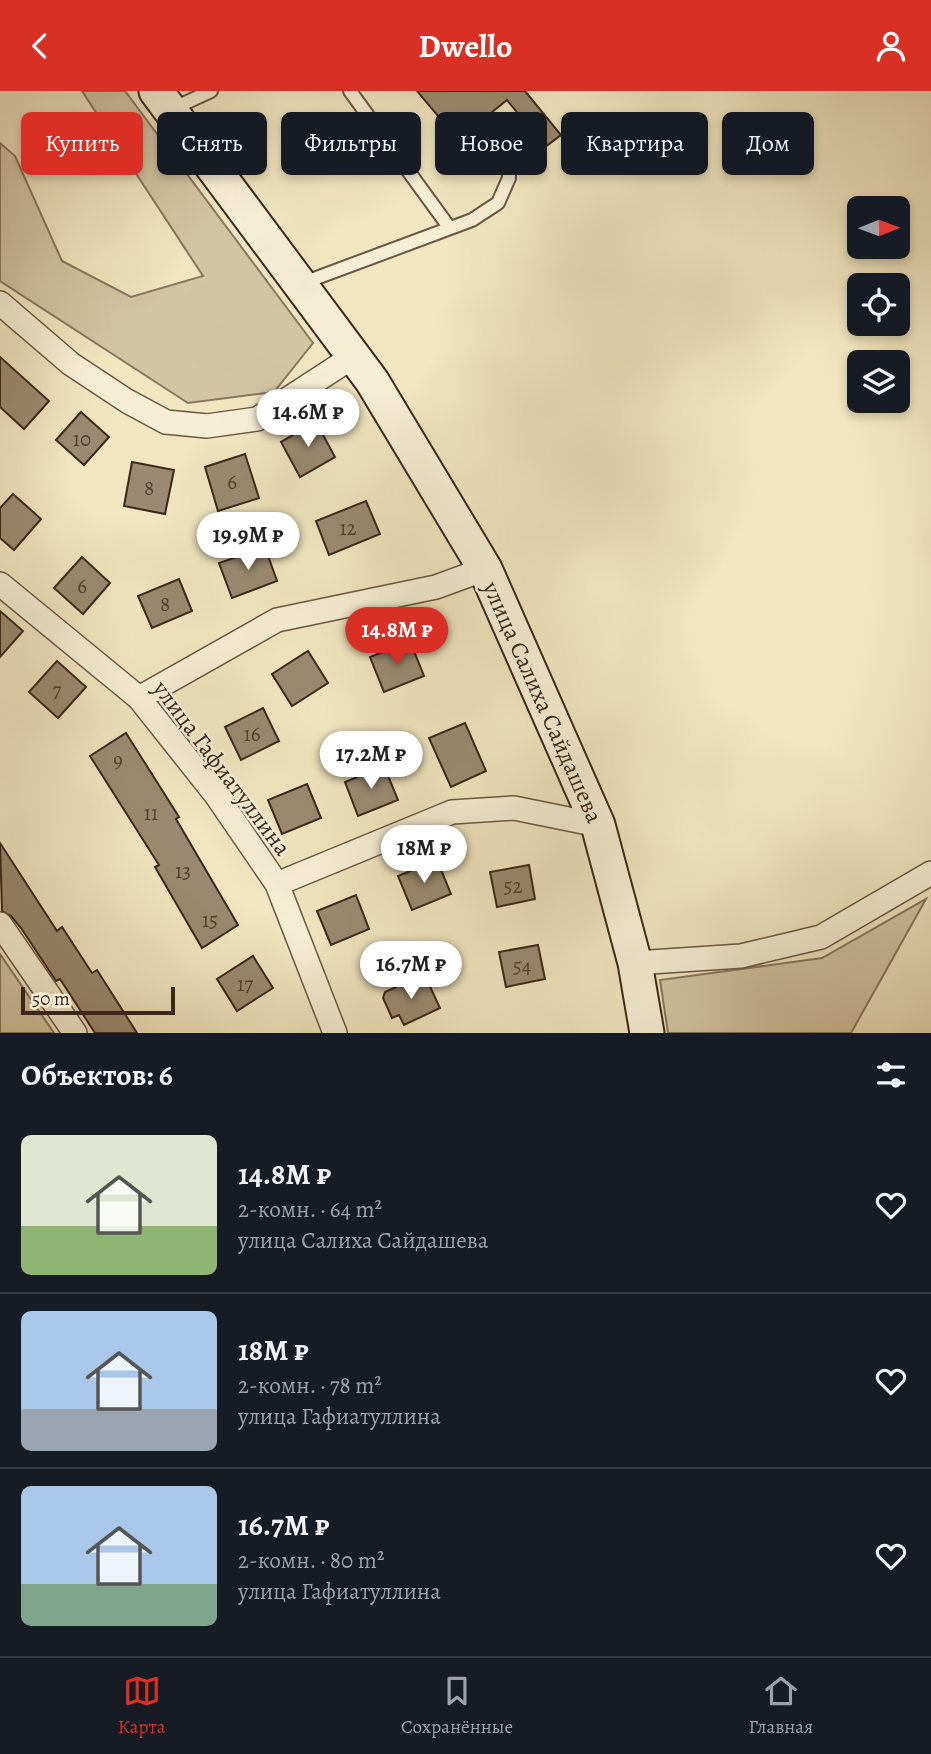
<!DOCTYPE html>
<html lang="ru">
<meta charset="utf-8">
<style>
:root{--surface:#171b24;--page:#20242c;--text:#f1f3f6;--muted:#9ea1a6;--line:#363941;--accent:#d93025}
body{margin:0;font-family:Alegreya,serif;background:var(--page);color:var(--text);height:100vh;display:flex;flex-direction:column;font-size:26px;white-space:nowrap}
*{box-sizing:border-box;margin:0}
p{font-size:23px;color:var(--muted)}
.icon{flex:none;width:38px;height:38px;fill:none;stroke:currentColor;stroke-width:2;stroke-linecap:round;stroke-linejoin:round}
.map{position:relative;height:942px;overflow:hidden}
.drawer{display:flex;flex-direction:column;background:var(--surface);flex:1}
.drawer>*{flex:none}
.guide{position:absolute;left:21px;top:21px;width:889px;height:63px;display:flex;gap:14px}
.needle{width:46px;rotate:89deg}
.buttons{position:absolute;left:847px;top:105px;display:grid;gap:14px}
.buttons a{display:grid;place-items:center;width:63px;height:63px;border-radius:10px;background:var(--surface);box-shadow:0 4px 10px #0003;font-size:35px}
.scale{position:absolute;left:21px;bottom:18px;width:154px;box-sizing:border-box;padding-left:7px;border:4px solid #3e261c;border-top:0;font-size:19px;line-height:24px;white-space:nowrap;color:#3e261c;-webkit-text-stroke:5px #f6efd6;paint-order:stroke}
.price{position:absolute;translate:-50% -60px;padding:0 16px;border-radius:24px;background:#fff;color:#222;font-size:23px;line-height:46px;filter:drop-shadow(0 2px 4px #0008)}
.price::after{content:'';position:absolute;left:50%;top:42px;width:21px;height:16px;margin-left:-10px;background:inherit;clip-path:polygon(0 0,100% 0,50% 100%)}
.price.active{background:var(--accent);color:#fff}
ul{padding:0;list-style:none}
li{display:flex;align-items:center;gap:21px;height:175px;padding:0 21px}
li+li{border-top:2px solid var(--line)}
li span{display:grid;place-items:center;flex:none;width:196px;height:140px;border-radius:10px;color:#555}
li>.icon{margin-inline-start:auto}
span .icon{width:84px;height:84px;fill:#fffc;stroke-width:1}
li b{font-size:30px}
h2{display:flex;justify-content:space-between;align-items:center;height:84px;padding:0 21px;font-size:30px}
.tag{padding:0 24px;border-radius:10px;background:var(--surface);box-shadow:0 4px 10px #0003;font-size:24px;line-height:63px}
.tag.active{background:var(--accent);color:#fff}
header{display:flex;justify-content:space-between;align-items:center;height:91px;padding:0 21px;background:var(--accent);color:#fff;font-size:32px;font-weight:700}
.tab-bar{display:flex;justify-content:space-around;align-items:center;height:98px;border-top:2px solid var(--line);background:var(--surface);font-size:19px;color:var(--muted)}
.tab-bar a{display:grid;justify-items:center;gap:4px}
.tab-bar .active{color:var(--accent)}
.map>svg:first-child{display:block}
.green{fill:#d3c5a4;stroke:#887660;stroke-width:2}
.building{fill:#9b8a71;stroke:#3e261c;stroke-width:2}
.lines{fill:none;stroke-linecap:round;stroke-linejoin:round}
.lane-casing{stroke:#6b5645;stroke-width:16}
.street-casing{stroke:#6b5645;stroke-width:26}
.secondary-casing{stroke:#3e261c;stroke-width:37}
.lane{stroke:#f6efd6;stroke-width:12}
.street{stroke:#f6efd6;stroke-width:23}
.secondary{stroke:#f6efd6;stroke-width:33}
.labels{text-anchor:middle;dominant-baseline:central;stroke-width:5;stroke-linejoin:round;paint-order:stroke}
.number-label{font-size:21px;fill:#553f31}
.street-label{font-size:24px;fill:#3e261c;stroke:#f6efd6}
</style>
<header><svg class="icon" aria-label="back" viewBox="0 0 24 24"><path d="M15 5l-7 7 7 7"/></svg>Dwello<svg class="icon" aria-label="person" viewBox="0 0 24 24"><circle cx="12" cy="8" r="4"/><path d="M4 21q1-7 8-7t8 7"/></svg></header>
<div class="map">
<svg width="931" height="942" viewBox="0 0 931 942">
<rect width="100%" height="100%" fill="#f1e6c0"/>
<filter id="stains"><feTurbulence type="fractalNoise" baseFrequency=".00286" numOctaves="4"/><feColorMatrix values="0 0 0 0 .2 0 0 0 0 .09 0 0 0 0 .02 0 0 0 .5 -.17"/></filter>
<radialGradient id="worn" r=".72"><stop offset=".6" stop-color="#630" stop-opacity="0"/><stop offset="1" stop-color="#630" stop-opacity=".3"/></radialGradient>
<g class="green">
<polygon points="82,0 125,0 313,252 274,301 188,312 0,190 0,52 15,65 62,170 131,206 203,185"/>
<polygon points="926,808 851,942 668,942 660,889 822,867"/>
<polygon points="0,863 54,942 0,942"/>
</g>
<g class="building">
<polygon points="417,0 525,0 561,44 545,56 507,9 475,35 482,43 465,57"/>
<polygon points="0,266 49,310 24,338 0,316"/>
<polygon points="81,321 109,346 84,374 56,349"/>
<polygon points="316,331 335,366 300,386 281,351"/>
<polygon points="245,363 259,407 218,420 205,376"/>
<polygon points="132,371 174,379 165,423 124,415"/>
<polygon points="13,403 41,428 14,459 0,447 0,417"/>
<polygon points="366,410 380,443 329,464 316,430"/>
<polygon points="265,456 277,490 232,507 219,472"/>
<polygon points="82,466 110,492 83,523 54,497"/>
<polygon points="179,488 192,520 152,537 138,505"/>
<polygon points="0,520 23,540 0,566"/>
<polygon points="410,550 424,585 384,601 370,566"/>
<polygon points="308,560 328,592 292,615 272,583"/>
<polygon points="57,570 86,596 58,627 29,601"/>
<polygon points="263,617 279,650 241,669 225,636"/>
<polygon points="465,632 486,680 451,696 429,647"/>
<polygon points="126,642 179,726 176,728 238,834 202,857 155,776 159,774 90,665"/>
<polygon points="384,675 398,709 358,725 345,691"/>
<polygon points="307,693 321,727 282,743 268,709"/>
<polygon points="0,752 57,840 62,836 92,882 97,879 137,942 95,942 60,888 56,890 21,837 11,825 2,820"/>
<polygon points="437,769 451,803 412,819 398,785"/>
<polygon points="529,774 535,808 497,816 490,781"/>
<polygon points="356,804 369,838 331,854 317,820"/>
<polygon points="538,854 545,888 506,896 499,861"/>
<polygon points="253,865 273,897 237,920 217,888"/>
<polygon points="416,887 419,893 427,889 440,917 404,934 399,924 392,927 383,907 385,901"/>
</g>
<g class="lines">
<defs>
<g id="lane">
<polyline points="350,0 449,136"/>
<polyline points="170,19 211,0"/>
<polyline points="303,192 472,129 498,112 509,87 508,59"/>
</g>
<g id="street">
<polyline points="0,212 71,273 127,310 166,331 207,335 257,328 354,265"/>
<polyline points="0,493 139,607 216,704 277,793 335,942"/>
<polyline points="139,607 277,529 436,496 485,478"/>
<polyline points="277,793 452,721 514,717 598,734"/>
<polyline points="0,833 75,942"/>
<polyline points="635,872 741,865 821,846 931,782"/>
</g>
<polyline id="secondary" points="156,0 372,290 485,478 598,734 635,872 647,942"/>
</defs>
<use href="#lane" class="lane-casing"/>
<use href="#street" class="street-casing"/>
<use href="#secondary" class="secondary-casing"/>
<use href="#lane" class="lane"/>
<use href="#street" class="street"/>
<use href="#secondary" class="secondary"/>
</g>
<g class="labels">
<g class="number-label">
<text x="82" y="348">10</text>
<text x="232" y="391">6</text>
<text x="149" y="397">8</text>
<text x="348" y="437">12</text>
<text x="82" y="495">6</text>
<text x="165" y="513">8</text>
<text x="57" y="599">7</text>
<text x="252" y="643">16</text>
<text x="118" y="669">9</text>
<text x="151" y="722">11</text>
<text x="183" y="780">13</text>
<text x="513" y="795">52</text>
<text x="210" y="829">15</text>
<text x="522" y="875">54</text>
<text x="245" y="893">17</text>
</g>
<g class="street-label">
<text transform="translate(543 611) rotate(66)">улица Салиха Сайдашева</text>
<text transform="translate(222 677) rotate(53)">улица Гафиатуллина</text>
</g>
</g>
<rect width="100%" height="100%" filter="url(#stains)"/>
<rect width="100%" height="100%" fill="url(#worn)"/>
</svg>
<div class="buttons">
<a><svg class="needle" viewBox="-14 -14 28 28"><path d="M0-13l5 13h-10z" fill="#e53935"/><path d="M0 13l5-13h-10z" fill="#9ea1a6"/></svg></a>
<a><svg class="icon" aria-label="locate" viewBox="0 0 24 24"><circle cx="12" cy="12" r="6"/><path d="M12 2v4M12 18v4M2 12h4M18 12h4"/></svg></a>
<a><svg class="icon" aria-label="layers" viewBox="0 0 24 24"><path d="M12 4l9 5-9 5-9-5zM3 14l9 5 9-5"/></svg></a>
</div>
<div class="scale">50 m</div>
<b class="price" style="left:308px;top:358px">14.6M ₽</b>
<b class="price" style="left:248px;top:481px">19.9M ₽</b>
<b class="price active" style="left:397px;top:576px">14.8M ₽</b>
<b class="price" style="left:371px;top:700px">17.2M ₽</b>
<b class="price" style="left:424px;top:794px">18M ₽</b>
<b class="price" style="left:411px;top:910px">16.7M ₽</b>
<div class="guide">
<a class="tag active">Купить</a>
<a class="tag">Снять</a>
<a class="tag">Фильтры</a>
<a class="tag">Новое</a>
<a class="tag">Квартира</a>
<a class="tag">Дом</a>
</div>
</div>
<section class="drawer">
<h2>Объектов: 6<svg class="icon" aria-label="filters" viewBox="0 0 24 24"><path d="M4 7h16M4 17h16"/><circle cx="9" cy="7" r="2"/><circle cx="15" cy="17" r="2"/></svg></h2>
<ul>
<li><span style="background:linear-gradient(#dfe7d0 65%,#8fb573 0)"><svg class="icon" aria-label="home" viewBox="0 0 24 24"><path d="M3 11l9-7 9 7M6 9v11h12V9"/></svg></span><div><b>14.8M ₽</b><p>2-комн. · 64 m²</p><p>улица Салиха Сайдашева</p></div><svg class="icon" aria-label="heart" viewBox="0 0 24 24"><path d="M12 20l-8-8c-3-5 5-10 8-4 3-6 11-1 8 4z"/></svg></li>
<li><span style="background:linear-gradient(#a9c7e8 70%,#9aa5b1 0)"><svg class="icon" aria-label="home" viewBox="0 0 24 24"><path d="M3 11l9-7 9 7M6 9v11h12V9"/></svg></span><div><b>18M ₽</b><p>2-комн. · 78 m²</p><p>улица Гафиатуллина</p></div><svg class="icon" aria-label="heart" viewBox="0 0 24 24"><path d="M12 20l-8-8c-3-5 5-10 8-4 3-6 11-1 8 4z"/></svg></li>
<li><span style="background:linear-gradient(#a9c7e8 70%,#7fa58c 0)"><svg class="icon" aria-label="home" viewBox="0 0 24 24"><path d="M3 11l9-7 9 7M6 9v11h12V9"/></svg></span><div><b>16.7M ₽</b><p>2-комн. · 80 m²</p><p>улица Гафиатуллина</p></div><svg class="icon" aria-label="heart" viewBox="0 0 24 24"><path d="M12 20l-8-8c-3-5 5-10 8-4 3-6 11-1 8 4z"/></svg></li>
</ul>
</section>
<nav class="tab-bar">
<a class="active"><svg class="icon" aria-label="map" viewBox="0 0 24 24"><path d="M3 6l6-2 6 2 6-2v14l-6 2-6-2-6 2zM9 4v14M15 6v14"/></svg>Карта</a>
<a><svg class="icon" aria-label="saved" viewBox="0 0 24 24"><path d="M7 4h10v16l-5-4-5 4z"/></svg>Сохранённые</a>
<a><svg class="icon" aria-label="home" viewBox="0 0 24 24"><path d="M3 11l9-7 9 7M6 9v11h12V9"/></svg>Главная</a>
</nav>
